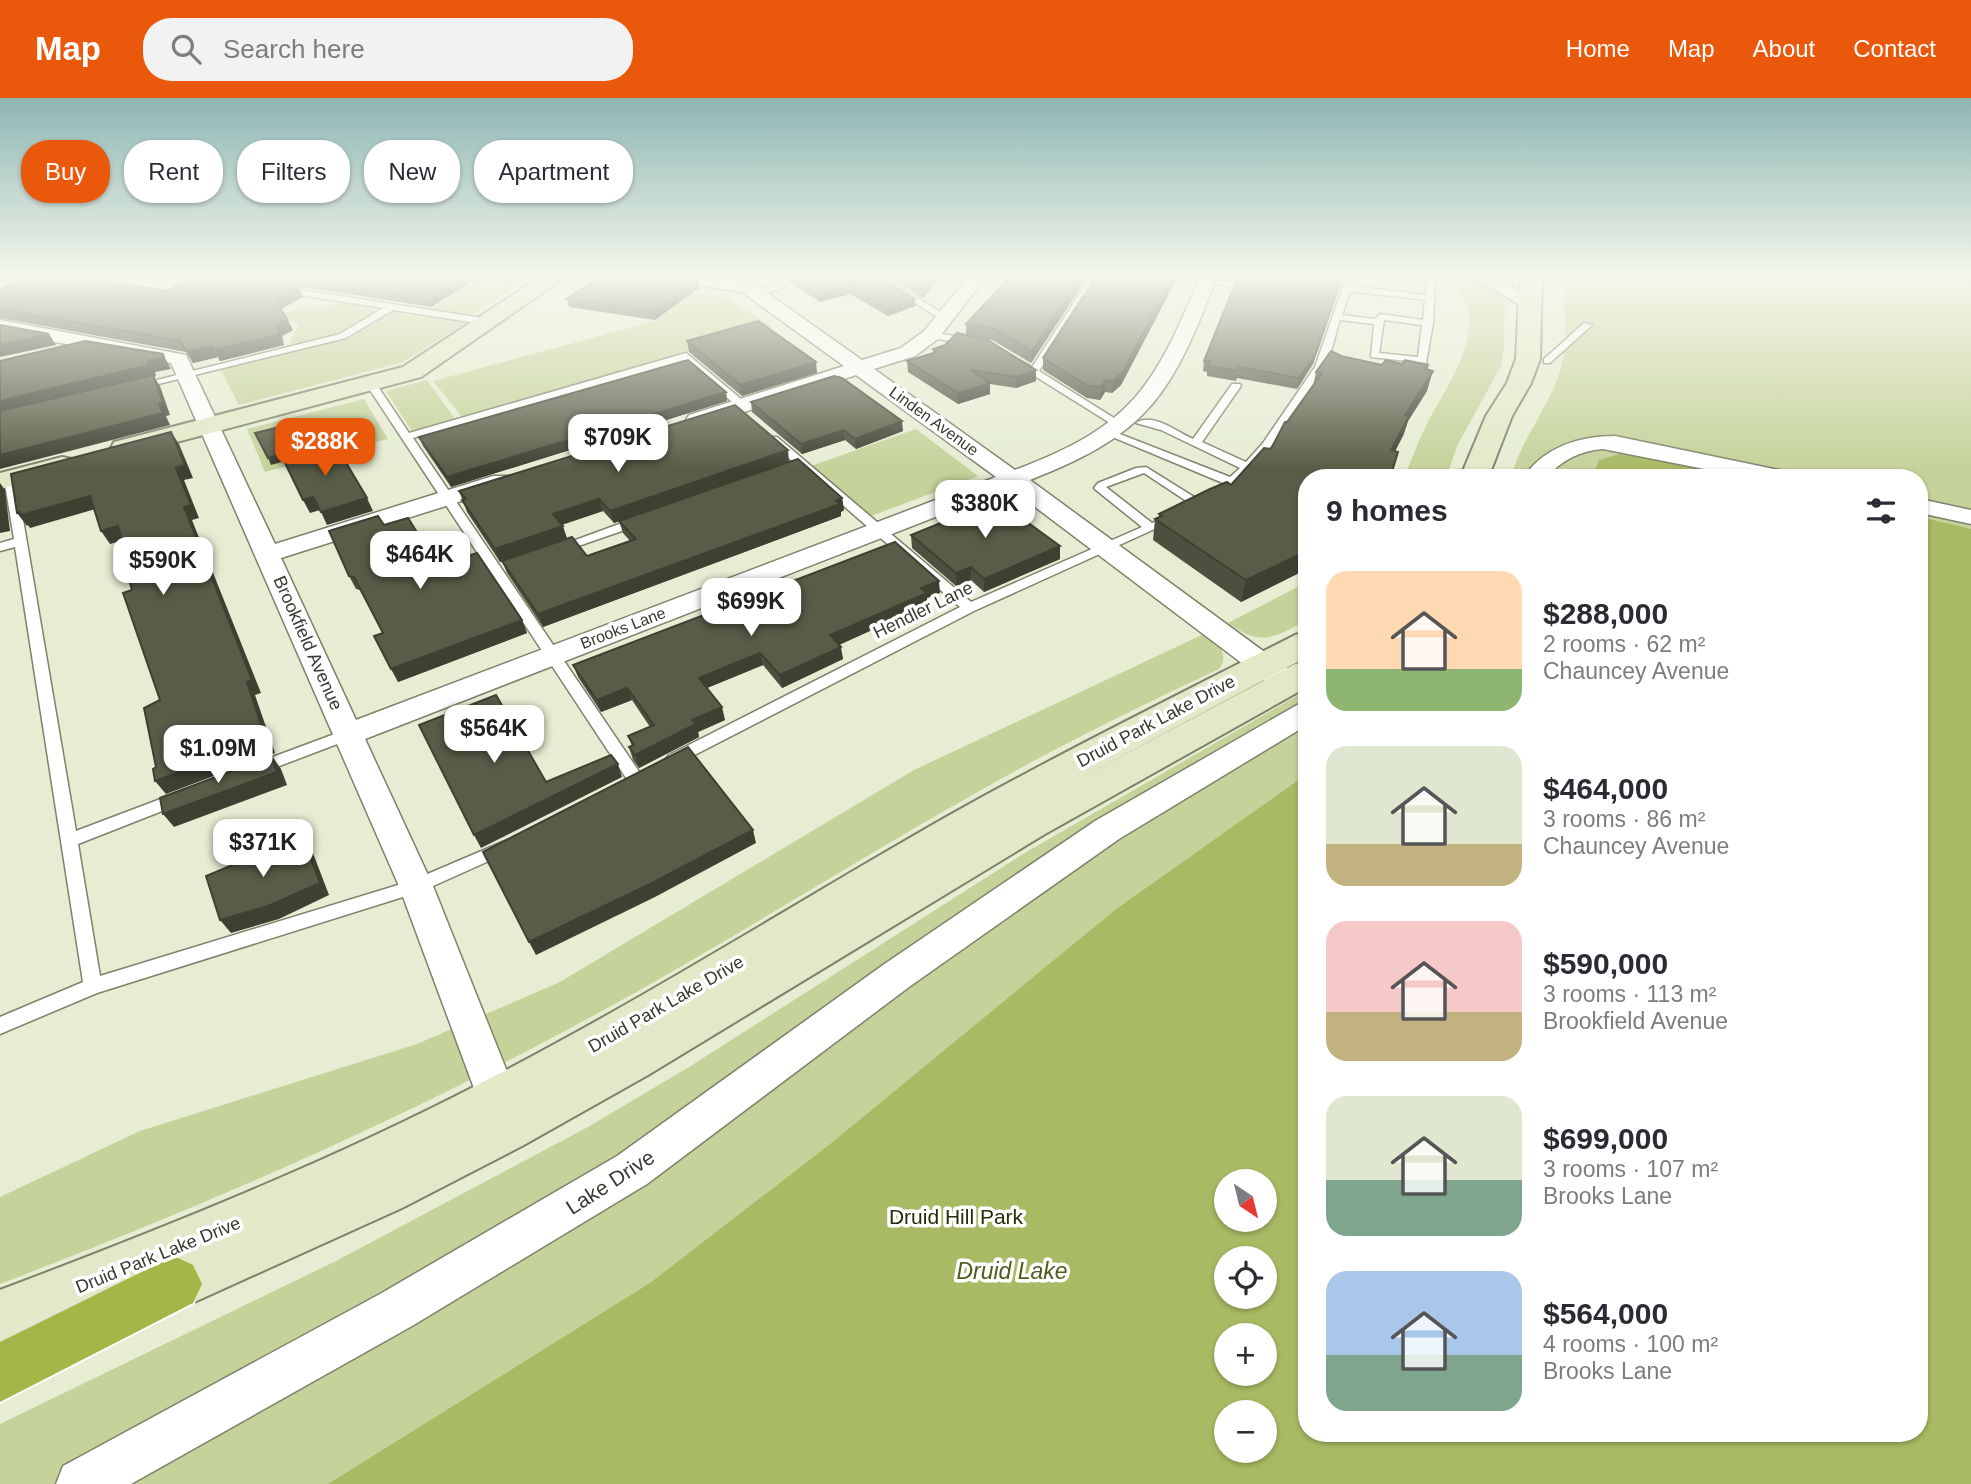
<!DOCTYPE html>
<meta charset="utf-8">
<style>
:root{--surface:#fff;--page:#f2f2f3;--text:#2b2b33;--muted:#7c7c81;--accent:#ea580c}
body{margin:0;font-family:Helvetica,sans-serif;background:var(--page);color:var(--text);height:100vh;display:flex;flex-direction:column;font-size:26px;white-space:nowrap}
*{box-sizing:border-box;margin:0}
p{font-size:23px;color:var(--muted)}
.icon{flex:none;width:38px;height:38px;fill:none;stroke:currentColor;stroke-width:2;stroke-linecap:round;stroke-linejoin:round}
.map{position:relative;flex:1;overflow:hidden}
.drawer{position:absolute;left:1298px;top:371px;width:630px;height:973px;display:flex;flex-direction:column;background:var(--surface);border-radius:28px;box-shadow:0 2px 5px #0004}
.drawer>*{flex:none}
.hud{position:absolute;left:21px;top:42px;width:665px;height:63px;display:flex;gap:14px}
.needle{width:46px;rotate:145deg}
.fabs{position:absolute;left:1214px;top:1071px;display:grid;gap:14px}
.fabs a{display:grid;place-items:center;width:63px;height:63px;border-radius:50%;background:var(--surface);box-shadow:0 2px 5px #0004;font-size:35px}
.price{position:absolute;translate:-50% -60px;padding:0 16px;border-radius:14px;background:#fff;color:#222;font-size:23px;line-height:46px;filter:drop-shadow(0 2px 4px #0008)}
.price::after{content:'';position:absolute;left:50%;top:42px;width:21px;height:16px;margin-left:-10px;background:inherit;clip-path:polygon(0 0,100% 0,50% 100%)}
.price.active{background:var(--accent);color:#fff}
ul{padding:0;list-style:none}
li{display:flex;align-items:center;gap:21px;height:175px;padding:0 28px}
li span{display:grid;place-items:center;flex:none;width:196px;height:140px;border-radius:21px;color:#555}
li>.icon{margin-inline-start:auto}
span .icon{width:84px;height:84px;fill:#fffc;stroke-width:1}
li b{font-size:30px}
h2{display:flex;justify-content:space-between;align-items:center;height:84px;padding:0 28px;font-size:30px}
.chip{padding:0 24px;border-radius:28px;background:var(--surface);box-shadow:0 2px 5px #0004;font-size:24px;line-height:63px}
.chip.active{background:var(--accent);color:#fff}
header{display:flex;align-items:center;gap:42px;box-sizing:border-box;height:98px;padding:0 35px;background:var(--accent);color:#fff}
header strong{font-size:33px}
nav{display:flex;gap:38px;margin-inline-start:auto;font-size:24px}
.search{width:490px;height:63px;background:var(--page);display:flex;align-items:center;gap:18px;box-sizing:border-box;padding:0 24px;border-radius:28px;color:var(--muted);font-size:26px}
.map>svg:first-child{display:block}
.green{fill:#c5d29a;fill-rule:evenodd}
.water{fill:#a8ba63;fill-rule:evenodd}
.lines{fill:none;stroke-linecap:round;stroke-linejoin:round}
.lane-casing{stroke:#7c826b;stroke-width:3}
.street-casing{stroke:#7c826b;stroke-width:3}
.secondary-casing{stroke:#7c826b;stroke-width:4}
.highway-casing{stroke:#fff;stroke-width:4}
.lane{fill:#fff;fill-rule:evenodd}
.street{fill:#fff;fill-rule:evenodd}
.secondary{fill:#e3e9c8;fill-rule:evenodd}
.highway{fill:#a2b747;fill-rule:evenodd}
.wall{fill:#4c503e;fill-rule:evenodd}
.shaded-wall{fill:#3e4132}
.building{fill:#585d48;stroke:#3e4132;stroke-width:2}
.labels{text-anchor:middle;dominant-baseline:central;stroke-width:7;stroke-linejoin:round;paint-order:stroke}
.far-street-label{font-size:16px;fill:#383b31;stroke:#fff}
.street-label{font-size:18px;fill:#383b31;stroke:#fff}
.near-street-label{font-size:21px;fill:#383b31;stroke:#fff}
.near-park-label{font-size:21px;fill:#272d07;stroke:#fff}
.near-water-label{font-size:23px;font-style:italic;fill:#505b1c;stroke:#fff}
</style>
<header>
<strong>Map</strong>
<div class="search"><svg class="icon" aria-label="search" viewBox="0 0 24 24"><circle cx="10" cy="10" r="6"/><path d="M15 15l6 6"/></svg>Search here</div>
<nav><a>Home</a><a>Map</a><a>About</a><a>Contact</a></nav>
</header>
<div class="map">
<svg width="1971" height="1386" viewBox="0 0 1971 1386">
<rect width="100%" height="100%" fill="#e6edd3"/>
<g class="green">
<polygon points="486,177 534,177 471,218 431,211"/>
<path d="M 1444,177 C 1469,177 1486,180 1505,199 L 1504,251 L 1501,268 L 1458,346 L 1446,380 L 1404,380 C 1411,363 1417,346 1425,330 C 1447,285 1501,220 1444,177 Z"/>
<path d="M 1564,177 L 1971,177 L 1971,1386 L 0,1386 L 0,1326 L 334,1164 L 588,1029 L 689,969 L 1023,756 L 1307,592 L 1307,1335 L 1920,1335 L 1920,380 L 1511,380 C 1521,340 1550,309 1561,270 C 1569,240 1563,208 1564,177 ZM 1227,1083 L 1265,1083 L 1265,1122 L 1227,1122 ZM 1227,1160 L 1265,1160 L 1265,1199 L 1227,1199 ZM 1227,1237 L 1265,1237 L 1265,1276 L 1227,1276 ZM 1227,1314 L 1265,1314 L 1265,1353 L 1227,1353 Z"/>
<polygon points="694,194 728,201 773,229 462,319 433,283 655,223"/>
<path d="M 347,204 L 372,209 L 374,213 C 362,227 307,250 289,246 L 299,226 L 286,224 L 280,217 L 296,211 L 321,211 Z"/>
<polygon points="391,214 464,225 403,264 239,307 220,271 352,239"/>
<polygon points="427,282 455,321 412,333 386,293"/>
<polygon points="364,301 388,341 265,374 247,331"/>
<polygon points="916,331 978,378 871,418 811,368"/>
<path d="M 1307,484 L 1307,522 C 1273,540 1262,549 1228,525 Z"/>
<path d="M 1206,535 C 1216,545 1231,556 1219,571 C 1136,610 1054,650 974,696 C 831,777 692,867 546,943 C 370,1036 186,1115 0,1186 L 0,1099 L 140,1033 L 417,946 L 560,884 L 914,672 Z"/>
</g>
<g class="water">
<polygon points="1629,353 1745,380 1592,380 1599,362"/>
<path d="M 1920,419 L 1971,431 L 1971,1386 L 328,1386 L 650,1185 L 829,1047 L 1115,812 L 1307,676 L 1307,1335 L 1920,1335 ZM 1227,1083 L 1265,1083 L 1265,1122 L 1227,1122 ZM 1227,1160 L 1265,1160 L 1265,1199 L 1227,1199 ZM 1227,1237 L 1265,1237 L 1265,1276 L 1227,1276 ZM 1227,1314 L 1265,1314 L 1265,1353 L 1227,1353 Z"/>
</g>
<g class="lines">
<defs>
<g id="lane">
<polygon points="785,177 795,177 781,191 756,198 752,195 775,187"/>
<polygon points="870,177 881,177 950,220 942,222"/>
<polygon points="1092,177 1101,177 1039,273 1122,325 1123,327 1118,330 1014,265 1019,262 1032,269"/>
<polygon points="1159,177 1186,177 1258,189 1254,192"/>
<path d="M 1347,177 L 1355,177 L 1352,188 L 1426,197 L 1427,183 L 1397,177 L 1435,179 L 1433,225 L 1426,265 L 1371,259 L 1374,226 L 1340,222 C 1335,237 1332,254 1325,269 C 1311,298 1244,391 1215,402 L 1209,398 L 1223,385 L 1103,335 L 1112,333 L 1230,379 L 1240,370 L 1161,332 L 1136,325 C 1153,314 1177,334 1193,341 L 1232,286 L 1240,286 L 1241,288 L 1202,344 L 1246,364 L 1263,345 L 1315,269 ZM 1350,193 L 1425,202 L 1423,222 L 1380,216 L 1375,221 L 1342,217 ZM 1384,222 L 1422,227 L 1418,259 L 1379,255 Z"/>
<polygon points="282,189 489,221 494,224 489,227 393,212 346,240 138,291 133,288 340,236 383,210 279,194 279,190"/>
<polygon points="1584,225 1592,227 1550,265 1544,265 1544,261"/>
<polygon points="931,234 971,241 976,244 971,247 928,239 926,237"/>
<polygon points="686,255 747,306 747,310 739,310 684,262 413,340 642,678 644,682 636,688 630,686 366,286 375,284 409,335"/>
<polygon points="769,339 777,339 971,504 1142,429 1096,392 1094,390 1098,385 1136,370 1146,369 1207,407 1205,410 1197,410 1144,375 1106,389 1152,425 1173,416 1179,420 974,513 679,665 669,665 666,661 669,657 960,509 769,343"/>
<polygon points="10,377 16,380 76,733 179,694 187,700 185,704 78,746 100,878 411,783 505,743 511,745 513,749 511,753 422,793 97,895 0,936 0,919 83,884 15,449 0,453 0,445 14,441 4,380"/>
<polygon points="641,418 645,419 645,425 561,454 557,455 551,451"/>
<polygon points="348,631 353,632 355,636 353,640 261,675 251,675 248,671 251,667"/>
</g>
<g id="street">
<path d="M 655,177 L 703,177 L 753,185 L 862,262 L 901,250 L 924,233 L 970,177 L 987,177 L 938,241 L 915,258 L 874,271 L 1015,372 C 1134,327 1153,290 1201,177 L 1218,177 C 1172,294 1152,335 1030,382 L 1296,577 L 1300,584 L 1296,591 L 1286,593 L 1276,591 L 1010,390 L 365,641 L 433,788 L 518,1001 L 512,1014 L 498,1020 L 484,1014 L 478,1001 L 399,788 L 171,265 L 0,234 L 0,222 L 186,257 L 275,446 L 493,378 L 509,378 L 512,383 L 509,388 L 281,460 L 356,622 L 996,379 L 856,277 L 705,327 L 689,327 L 686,322 L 689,317 L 844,268 L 742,194 L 663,182 Z"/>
<polygon points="1471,177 1492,177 1538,205 1535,209 1523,209"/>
<path d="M 1615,338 L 1784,373 L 1792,375 L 1795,380 L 1750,380 L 1603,351 C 1580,353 1561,362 1546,380 L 1523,380 C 1544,349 1579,338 1615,338 Z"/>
<polygon points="1920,401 1971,412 1971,426 1920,415"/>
<polygon points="1307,604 1307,627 1119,741 909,889 647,1086 412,1228 131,1386 56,1386 63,1368 380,1196 617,1058 883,867 1095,723 1297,607"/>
</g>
<g id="secondary">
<polygon points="543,177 568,177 421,279 124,358 114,356 111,350 114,344 403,269"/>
<polygon points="1520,177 1542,177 1540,261 1531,285 1512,318 1488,380 1460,380 1486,318 1507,285 1516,261"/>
<polygon points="62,359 72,361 76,367 72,373 0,391 0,375"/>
<path d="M 1307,534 L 1307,559 L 1062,690 L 1295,566 L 1307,563 L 1307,589 L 1045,736 L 648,977 L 522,1048 L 402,1110 L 148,1225 L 128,1217 L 121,1200 L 0,1248 L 0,1192 C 164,1130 327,1065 483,984 C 639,904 787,810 939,723 C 1056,657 1176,598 1295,537 Z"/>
</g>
<polygon id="highway" points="174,1158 193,1167 202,1186 193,1205 0,1304 0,1244"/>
</defs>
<use href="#lane" class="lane-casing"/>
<use href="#street" class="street-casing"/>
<use href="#secondary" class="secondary-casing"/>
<use href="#highway" class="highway-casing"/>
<use href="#lane" class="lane"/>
<use href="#street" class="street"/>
<use href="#secondary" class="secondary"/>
<use href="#highway" class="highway"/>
</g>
<g class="wall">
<polygon points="31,177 115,177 103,183 168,193 197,177 483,177 431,209 252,181 303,199 281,211 293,232 282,238 284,247 220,263 218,259 193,265 186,254 0,220 0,191"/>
<polygon points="887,177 943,177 923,200"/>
<polygon points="1004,177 1089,177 1031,265 994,243 987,241 1036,283 1016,290 990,286 990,296 958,306 908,274 907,263 933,255 933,251 945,247 966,237 966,226 1004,185"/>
<polygon points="1097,177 1177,177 1176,182 1121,287 1112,295 1105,294 1100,302 1087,300 1043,272 1043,260"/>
<polygon points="1240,177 1343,177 1338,194 1275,186 1337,194 1313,266 1297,291 1237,280 1236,283 1207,278 1207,274 1203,273 1204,263"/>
<polygon points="790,178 847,184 915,201 915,208 888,218 850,196 820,204 791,185"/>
<polygon points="699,190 655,222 569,209 567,201"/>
<polygon points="687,243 817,275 742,298 689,254"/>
<polygon points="1341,258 1382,267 1427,272 1427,293 1408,323 1403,338 1307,380 1307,471 1241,504 1153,442 1155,421 1159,419 1159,416 1231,387 1271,351 1287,324 1313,288 1316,274"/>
<polygon points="726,294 727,303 451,389 423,348 419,339"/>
<polygon points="751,304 903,333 856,351 845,342 802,356 752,314"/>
<path d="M 789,364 L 842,400 L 844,412 L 841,414 L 841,418 L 543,529 L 507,475 L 502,463 L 500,464 L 467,414 L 459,393 ZM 603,413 L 614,425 L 619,423 L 623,435 L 630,443 L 587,458 L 567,440 L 562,427 Z"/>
<polygon points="384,427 438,468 522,522 527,535 398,584 383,535 360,492 356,491 349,478"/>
<polygon points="911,437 1060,461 984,494 971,482 956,488 912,450"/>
<polygon points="940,495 927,500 927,507 839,547 843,561 782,590 763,567 707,590 725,622 698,634 699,639 639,670 633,662 629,649 632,648 628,638 650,629 632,602 601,614 578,579 573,567"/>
</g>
<g class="shaded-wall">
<polygon points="86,177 115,177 88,190 81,180"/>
<polygon points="470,177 483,177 431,209 429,203"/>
<polygon points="936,177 943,177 923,200 922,192"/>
<polygon points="1004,177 1018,177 1004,186"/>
<polygon points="1082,177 1089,177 1031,265 1032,253"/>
<polygon points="1174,177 1177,177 1176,182 1121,287 1112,295 1113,283"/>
<polygon points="698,183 699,190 655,222 653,214"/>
<polygon points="850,188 850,196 820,204 819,197"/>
<polygon points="299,189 303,199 280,211 275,201"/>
<polygon points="1337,194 1313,266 1297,291 1299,280"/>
<polygon points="915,201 915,208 888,218 887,210"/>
<polygon points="287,221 293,232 282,238 284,247 220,263 218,259 193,265 187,254 277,227"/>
<polygon points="49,236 56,247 0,259 0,247"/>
<polygon points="163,256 171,271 155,274 156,278 154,279 160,288 170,317 166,318 170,327 0,371 0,303 148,263"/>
<polygon points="816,264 817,275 742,298 740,287"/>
<polygon points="1036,272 1036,283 1016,290 1016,279"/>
<polygon points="1433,273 1427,293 1408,323 1403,338 1385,373 1391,352 1405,317"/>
<polygon points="1106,282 1105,294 1100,302 1101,289"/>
<polygon points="990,285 990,296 958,306 958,295"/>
<polygon points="726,294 727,303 451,389 447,379"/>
<polygon points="902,323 903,333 856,351 855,341"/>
<polygon points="844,332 845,342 802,356 801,346"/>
<polygon points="171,334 179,346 193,380 184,382 199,420 192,422 261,595 255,597 275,655 166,696 155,683 184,409"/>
<polygon points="788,352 789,364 614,425 610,413"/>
<polygon points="293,354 296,360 271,367 268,360"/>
<polygon points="0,385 5,392 10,433 0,435"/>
<polygon points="90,398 99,410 30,430 28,427 27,428 17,415"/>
<polygon points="313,399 320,412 310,415 303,402"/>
<polygon points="367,400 373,413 327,427 321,414"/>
<polygon points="842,400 844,412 841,414 841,418 543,529 538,516"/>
<polygon points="599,401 603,413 557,428 553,416"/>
<polygon points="118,428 127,441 110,446 101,433"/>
<polygon points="563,428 567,441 500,464 495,451"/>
<polygon points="1060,448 1060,461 984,494 984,481"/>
<polygon points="1307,453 1307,471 1241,504 1246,482"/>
<polygon points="971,469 971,482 956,488 956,475"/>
<polygon points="939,483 940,495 927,500 927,507 832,550 830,537 921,490"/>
<polygon points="522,522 527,535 398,584 391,571"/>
<polygon points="841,549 843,561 782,590 780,577"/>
<polygon points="760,555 763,567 702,592 699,580"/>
<polygon points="627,590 632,602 601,614 597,602"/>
<polygon points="722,609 725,622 698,634 699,639 639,670 635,657 692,622"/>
<polygon points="272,658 281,671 287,687 174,729 163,716"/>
<polygon points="618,666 622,679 481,750 474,737"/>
<polygon points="753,732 756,745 655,799 536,857 529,844"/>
<polygon points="302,738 311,750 329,797 279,821 231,835 220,822"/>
</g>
<g class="building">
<polygon points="31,177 86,177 81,180 168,193 197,177 229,177 299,189 275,201 287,221 277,227 279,236 214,252 213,248 187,254 180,243 0,211 0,191"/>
<polygon points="267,177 470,177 429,203"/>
<polygon points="602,177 663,177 698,183 653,214 567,201"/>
<polygon points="836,177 847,184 854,177 877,177 915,201 887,210 850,188 819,197 790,178"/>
<polygon points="898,177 936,177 922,192"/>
<polygon points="1012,177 1082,177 1032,253 994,231 966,226"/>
<polygon points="1097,177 1174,177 1122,275 1113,283 1106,282 1101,289 1088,288 1043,260"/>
<polygon points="1237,181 1337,194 1316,255 1299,280 1239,269 1237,273 1208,268 1210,263 1204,263"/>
<polygon points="758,223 816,264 740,287 687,243"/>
<polygon points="0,227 49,236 0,247"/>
<polygon points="957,235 986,241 1036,272 1016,279 971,272 990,285 958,295 907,263 937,254 933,251 945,247"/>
<polygon points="85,243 163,256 164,260 148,263 149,267 0,303 0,263"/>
<polygon points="1331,253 1341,258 1382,267 1386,262 1402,266 1405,262 1428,267 1426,271 1433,273 1405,317 1409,318 1391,352 1398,354 1390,380 1307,380 1307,453 1246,482 1155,421 1162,418 1159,416 1210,391 1227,384 1231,387 1264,350 1271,351 1285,324 1287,324 1322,275 1316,274"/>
<polygon points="688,262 726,294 447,379 419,339"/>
<polygon points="153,277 163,305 159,306 163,315 0,357 0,313"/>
<polygon points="834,278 842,280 902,323 855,341 844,332 801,346 751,304"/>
<polygon points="735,307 788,352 610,413 599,401 553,416 563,428 495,451 462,402 466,401 459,393"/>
<polygon points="280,329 293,354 268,360 255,335"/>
<polygon points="171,334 185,367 176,370 191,407 184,409 252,582 247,584 266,642 155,683 153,671 156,669 144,610 160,602 123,495 132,492 128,478 131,477 118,428 101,433 90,398 21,417 20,414 17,415 11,376"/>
<polygon points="335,346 367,400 321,414 313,399 303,402 283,361"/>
<polygon points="798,361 842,400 836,403 840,406 538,516 502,463 572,439 587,458 636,441 619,423"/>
<polygon points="997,402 1060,448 984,481 971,469 956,475 911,437"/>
<polygon points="378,418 384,427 408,420 438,468 477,455 522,522 391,571 374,538 383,535 354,479 349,478 329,433"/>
<polygon points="895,444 939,483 921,490 927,495 830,537 841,549 780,577 760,555 699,580 722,609 692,622 696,626 635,657 629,649 634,647 628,638 654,627 627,590 597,602 573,567"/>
<polygon points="496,597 546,684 611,657 618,666 474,737 419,627"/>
<polygon points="688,649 753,732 650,786 529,844 483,754"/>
<polygon points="272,658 277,674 163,716 160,700"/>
<polygon points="302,738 320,785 268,808 220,822 206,778"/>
</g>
<linearGradient id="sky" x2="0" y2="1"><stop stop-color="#8eb6b3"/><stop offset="0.48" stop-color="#f4f7eb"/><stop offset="1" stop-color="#f4f7eb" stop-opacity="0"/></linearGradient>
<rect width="1971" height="371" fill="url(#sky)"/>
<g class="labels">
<g class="far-street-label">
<text transform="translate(934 323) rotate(36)">Linden Avenue</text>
<text transform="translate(623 530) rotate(-21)">Brooks Lane</text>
</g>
<g class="street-label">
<text transform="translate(923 512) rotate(-26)">Hendler Lane</text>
<text transform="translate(308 545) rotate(66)">Brookfield Avenue</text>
<text transform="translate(1156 623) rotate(-28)">Druid Park Lake Drive</text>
<text transform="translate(666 906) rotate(-30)">Druid Park Lake Drive</text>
<text transform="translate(158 1157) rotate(-22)">Druid Park Lake Drive</text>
</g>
<g class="near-street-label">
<text transform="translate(610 1084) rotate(-33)">Lake Drive</text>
</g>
<g class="near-park-label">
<text x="956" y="1118">Druid Hill Park</text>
</g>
<g class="near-water-label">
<text x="1012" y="1173">Druid Lake</text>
</g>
</g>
</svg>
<div class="fabs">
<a><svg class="needle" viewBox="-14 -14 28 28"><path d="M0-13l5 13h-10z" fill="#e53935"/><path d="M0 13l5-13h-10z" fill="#7c7c81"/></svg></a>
<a><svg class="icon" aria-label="locate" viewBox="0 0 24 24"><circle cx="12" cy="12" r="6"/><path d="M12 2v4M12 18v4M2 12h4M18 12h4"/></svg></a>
<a>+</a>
<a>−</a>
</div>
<b class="price" style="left:618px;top:376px">$709K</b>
<b class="price active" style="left:325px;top:380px">$288K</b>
<b class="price" style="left:985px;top:442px">$380K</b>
<b class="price" style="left:420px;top:493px">$464K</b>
<b class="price" style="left:163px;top:499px">$590K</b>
<b class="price" style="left:751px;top:540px">$699K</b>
<b class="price" style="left:494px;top:667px">$564K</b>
<b class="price" style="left:218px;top:687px">$1.09M</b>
<b class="price" style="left:263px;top:781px">$371K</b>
<div class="hud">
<a class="chip active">Buy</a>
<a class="chip">Rent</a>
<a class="chip">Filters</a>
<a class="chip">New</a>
<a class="chip">Apartment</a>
</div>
<section class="drawer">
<h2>9 homes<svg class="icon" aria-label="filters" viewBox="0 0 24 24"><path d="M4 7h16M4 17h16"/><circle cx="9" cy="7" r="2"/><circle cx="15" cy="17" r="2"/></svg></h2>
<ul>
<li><span style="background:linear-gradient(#ffd9b3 70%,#8fb573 0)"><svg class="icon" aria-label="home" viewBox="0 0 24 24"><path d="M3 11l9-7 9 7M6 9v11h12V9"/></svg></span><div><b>$288,000</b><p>2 rooms · 62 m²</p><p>Chauncey Avenue</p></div></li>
<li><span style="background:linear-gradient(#dfe7d0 70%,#c2b280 0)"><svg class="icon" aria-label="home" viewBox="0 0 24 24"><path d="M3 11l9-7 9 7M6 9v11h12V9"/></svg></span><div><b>$464,000</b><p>3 rooms · 86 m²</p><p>Chauncey Avenue</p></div></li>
<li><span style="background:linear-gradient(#f6c9c9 65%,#c2b280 0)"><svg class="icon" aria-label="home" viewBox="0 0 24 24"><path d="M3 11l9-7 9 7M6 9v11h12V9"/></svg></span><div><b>$590,000</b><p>3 rooms · 113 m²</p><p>Brookfield Avenue</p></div></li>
<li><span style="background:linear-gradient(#dfe7d0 60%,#7fa58c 0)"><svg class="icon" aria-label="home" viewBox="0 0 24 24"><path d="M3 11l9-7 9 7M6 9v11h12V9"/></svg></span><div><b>$699,000</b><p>3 rooms · 107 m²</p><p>Brooks Lane</p></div></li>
<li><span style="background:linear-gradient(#a9c7e8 60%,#7fa58c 0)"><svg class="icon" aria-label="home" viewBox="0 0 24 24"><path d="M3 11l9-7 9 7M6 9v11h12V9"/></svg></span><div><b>$564,000</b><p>4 rooms · 100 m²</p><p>Brooks Lane</p></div></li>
</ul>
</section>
</div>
